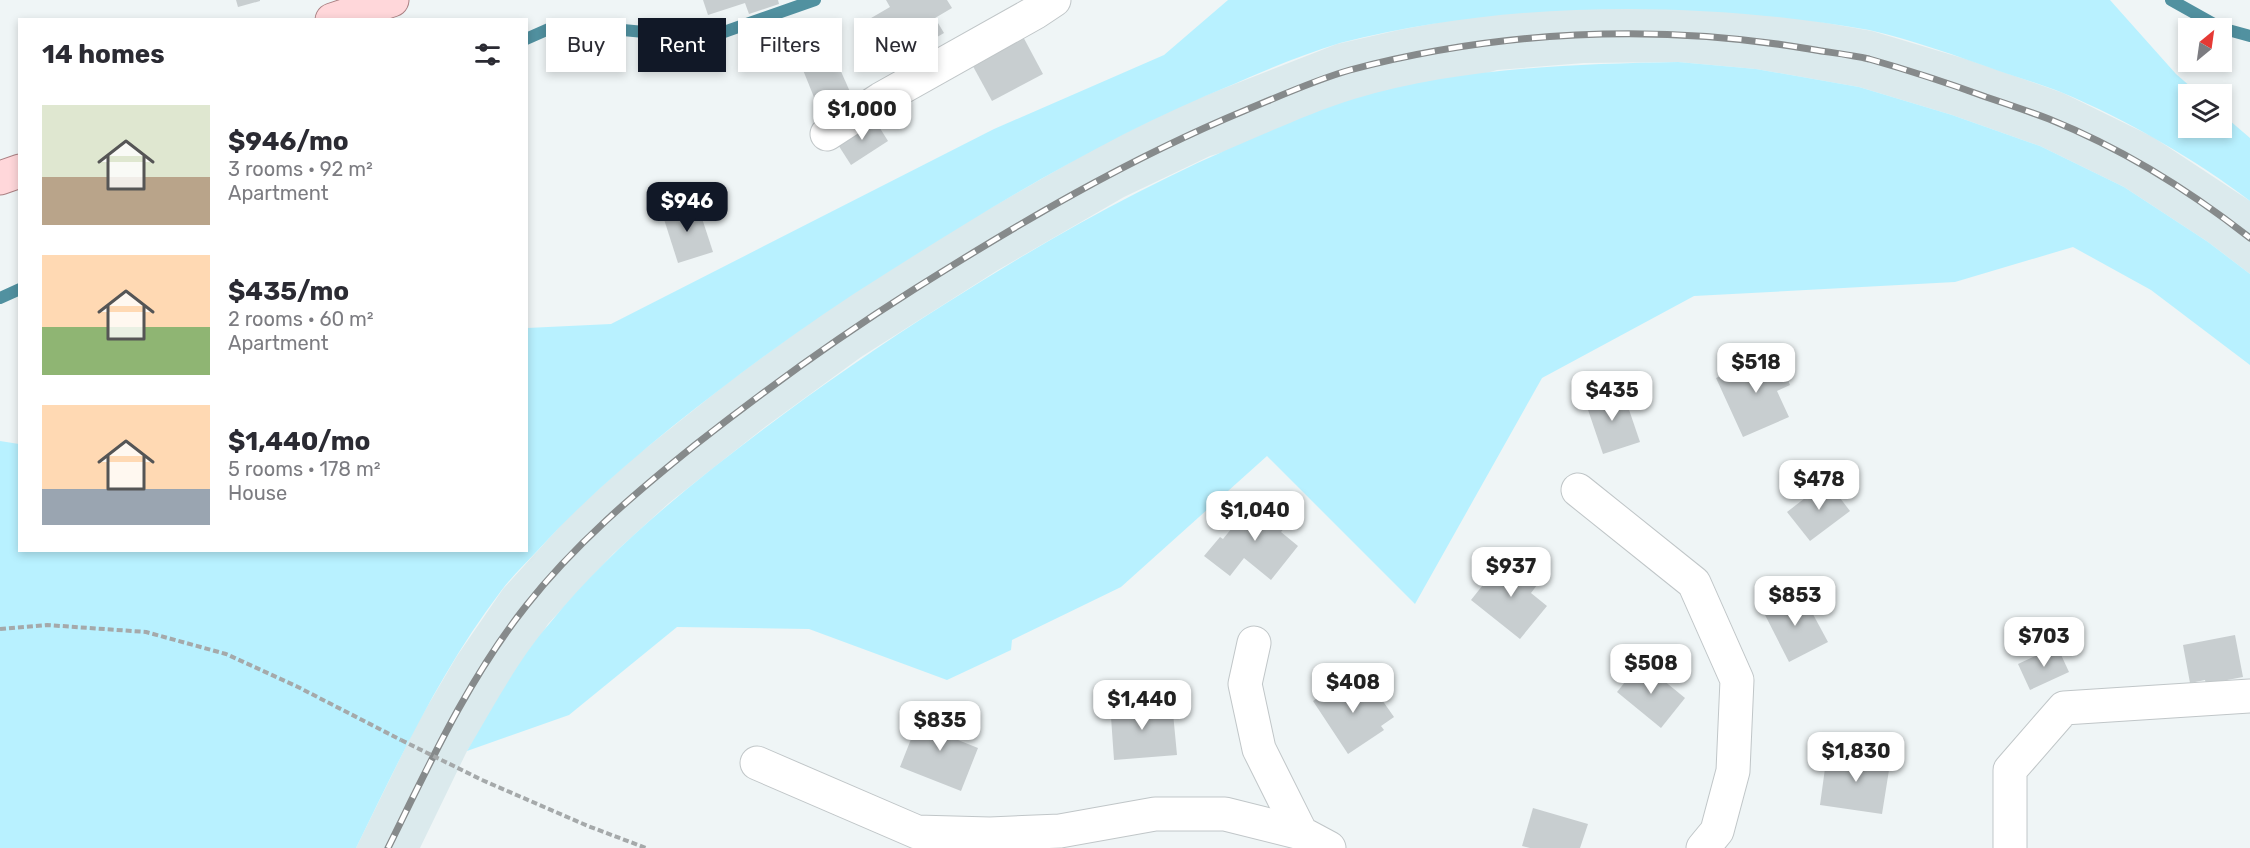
<!DOCTYPE html>
<meta charset="utf-8">
<style>
:root{--surface:#fff;--page:#f2f2f3;--text:#2b2b33;--muted:#7c7c81;--accent:#111827}
body{margin:0;font-family:Rubik,sans-serif;background:var(--page);color:var(--text);height:100vh;display:flex;flex-direction:column;font-size:22px;white-space:nowrap}
*{box-sizing:border-box;margin:0}
p{font-size:20px;color:var(--muted)}
.icon{flex:none;width:33px;height:33px;fill:none;stroke:currentColor;stroke-width:2;stroke-linecap:round;stroke-linejoin:round}
.map{position:relative;flex:1;overflow:hidden}
.side{position:absolute;left:18px;top:18px;width:510px;height:534px;display:flex;flex-direction:column;background:var(--surface);border-radius:0px;box-shadow:0 3px 9px #0003}
.side>*{flex:none}
.top-card{position:absolute;left:546px;top:18px;width:570px;height:54px;display:flex;gap:12px}
.needle{width:39px;rotate:29deg}
.controls{position:absolute;left:2178px;top:18px;display:grid;gap:12px}
.controls a{display:grid;place-items:center;width:54px;height:54px;border-radius:0px;background:var(--surface);box-shadow:0 3px 9px #0003;font-size:30px}
.price{position:absolute;translate:-50% -51px;padding:0 14px;border-radius:12px;background:#fff;color:#222;font-size:20px;line-height:39px;filter:drop-shadow(0 2px 3px #0008)}
.price::after{content:'';position:absolute;left:50%;top:36px;width:18px;height:14px;margin-left:-9px;background:inherit;clip-path:polygon(0 0,100% 0,50% 100%)}
.price.selected{background:var(--accent);color:#fff}
ul{padding:0;list-style:none}
li{display:flex;align-items:center;gap:18px;height:150px;padding:0 24px}
li span{display:grid;place-items:center;flex:none;width:168px;height:120px;border-radius:0px;color:#555}
li>.icon{margin-inline-start:auto}
span .icon{width:72px;height:72px;fill:#fffc;stroke-width:1}
li b{font-size:26px}
h2{display:flex;justify-content:space-between;align-items:center;height:72px;padding:0 24px;font-size:26px}
.pill{padding:0 21px;border-radius:0px;background:var(--surface);box-shadow:0 3px 9px #0003;font-size:21px;line-height:54px}
.pill.selected{background:var(--accent);color:#fff}
.map>svg:first-child{display:block}
.built{fill:#dbeaed}
.green{fill:#b8f1ff}
.lines{fill:none;stroke-linecap:round;stroke-linejoin:round}
.stream{stroke:#5191a0;stroke-width:12}
.building{fill:#c8ced0}
.minor-casing{stroke:#c0c6c8;stroke-width:35}
.major-casing{stroke:#aa8083;stroke-width:35}
.path{stroke:#a5a9aa;stroke-width:4;stroke-dasharray:6 3;stroke-linecap:butt}
.minor{stroke:#fff;stroke-width:33}
.major{stroke:#ffd7da;stroke-width:33}
.rail-casing{stroke:#868a8b;stroke-width:7}
.rail{stroke:#fff;stroke-width:4.5;stroke-dasharray:14;stroke-linecap:butt}
.path-bridge{stroke:#a5a9aa;stroke-width:4;stroke-dasharray:6 3;stroke-linecap:butt}
</style>
<div class="map">
<svg width="2250" height="848" viewBox="0 0 2250 848">
<rect width="100%" height="100%" fill="#eff5f6"/>
<polygon class="built" points="1680,5 1763,12 1872,31 1969,60 2063,93 2153,137 2250,201 2250,274 2208,242 2124,187 2040,146 1952,115 1859,87 1756,69 1678,62 1584,63 1497,70 1210,156 1124,197 998,270 861,357 765,427 669,503 613,554 548,624 467,751 420,848 356,848 417,724 457,656 503,589 572,513 631,460 730,381 828,309 968,221 1097,147 1186,103 1337,44 1399,30 1489,13 1582,6"/>
<g class="green">
<path d="M 1228,0 L 2110,0 L 2176,74 L 2199,94 L 2188,94 L 2188,128 L 2222,128 L 2222,114 L 2250,138 L 2250,201 C 2197,160 2125,119 2063,93 C 2043,85 2020,78 1999,71 C 1957,56 1913,40 1869,30 C 1698,0 1509,0 1340,43 C 1304,54 1268,69 1234,84 C 1110,134 997,203 885,274 C 811,320 741,372 673,426 C 625,465 580,504 539,549 C 526,563 512,576 501,591 C 441,670 399,760 356,848 L 0,848 L 0,441 L 19,444 L 20,550 L 526,550 L 527,328 L 611,324 L 994,129 L 1164,55 Z"/>
<path d="M 1678,62 L 1756,69 L 1859,87 L 1952,115 L 2040,146 L 2124,187 L 2208,242 L 2250,274 L 2250,365 L 2151,290 L 2073,247 L 1955,282 L 1694,296 L 1542,378 L 1415,604 L 1267,456 L 1121,587 L 1012,640 L 1011,650 L 947,680 L 809,629 L 677,627 L 569,715 L 467,751 C 493,708 517,661 550,623 C 598,564 654,515 713,468 C 788,409 864,355 945,304 C 1046,240 1148,182 1259,136 C 1290,123 1321,109 1354,99 C 1459,68 1569,64 1678,62 Z"/>
</g>
<g class="lines">
<g class="stream">
<polyline points="2171,0 2221,28 2250,36"/>
<polyline points="526,39 560,24 707,38 815,0"/>
<polyline points="0,298 20,289"/>
</g>
</g>
<g class="building">
<polygon points="236,0 260,0 260,1 238,7"/>
<polygon points="703,0 778,0 779,4 749,14 745,3 708,15"/>
<polygon points="886,0 947,0 952,8 935,18 944,33 891,64 866,21 890,7"/>
<polygon points="1020,31 1043,74 992,101 969,59"/>
<polygon points="835,58 855,103 822,117 803,70"/>
<polygon points="873,117 888,141 851,165 835,140"/>
<polygon points="697,203 713,252 678,263 662,213"/>
<polygon points="1775,351 1790,385 1777,391 1789,417 1743,437 1716,378"/>
<polygon points="1622,389 1640,442 1603,454 1585,401"/>
<polygon points="1827,481 1850,511 1810,541 1787,512"/>
<polygon points="1263,498 1291,520 1281,532 1298,546 1271,580 1244,558 1230,576 1204,556 1220,537 1223,539 1249,507 1253,510"/>
<polygon points="1512,557 1540,581 1531,593 1547,606 1520,639 1471,600 1498,566 1503,570"/>
<polygon points="1801,592 1828,642 1789,662 1763,611"/>
<polygon points="2235,635 2243,677 2206,684 2205,680 2190,683 2183,645"/>
<polygon points="2057,646 2069,672 2030,690 2018,664"/>
<polygon points="1641,662 1685,698 1661,728 1617,692"/>
<polygon points="1349,677 1360,695 1373,687 1394,717 1381,726 1384,730 1348,754 1313,701"/>
<polygon points="1151,699 1153,713 1173,713 1177,755 1114,760 1111,717 1116,716 1115,701"/>
<polygon points="928,712 964,726 958,740 978,748 961,791 900,767 917,724 922,726"/>
<polygon points="1849,749 1885,755 1883,770 1889,770 1882,814 1820,805 1826,761 1847,764"/>
<polygon points="1533,808 1588,824 1580,848 1530,848 1522,846"/>
</g>
<g class="lines">
<defs>
<g id="minor">
<polyline points="827,134 881,99 1036,12 1054,0"/>
<polyline points="1578,490 1694,583 1737,680 1733,771 1717,831 1703,848"/>
<polyline points="1254,643 1245,684 1259,749 1301,833 1329,848"/>
<polyline points="757,763 917,832 990,834 1060,831 1155,814 1225,814 1301,833"/>
<polyline points="2010,848 2010,770 2064,708 2250,696"/>
</g>
<g id="major">
<polyline points="332,20 392,0"/>
<polyline points="0,178 20,171"/>
</g>
</defs>
<use href="#minor" class="minor-casing"/>
<use href="#major" class="major-casing"/>
<g class="path">
<polyline points="0,629 47,625 146,632 226,654 298,687 401,740"/>
<polyline points="482,780 588,826 646,848"/>
</g>
<use href="#minor" class="minor"/>
<use href="#major" class="major"/>
<defs>
<path id="rail" d="M 388,848 C 429,765 468,679 526,606 C 574,545 634,494 695,445 C 765,390 837,338 913,290 C 1021,222 1128,159 1246,110 C 1280,96 1315,80 1350,70 C 1497,31 1654,23 1803,48 C 1825,52 1848,54 1869,59 C 1908,70 1948,83 1986,97 C 2007,104 2028,111 2049,119 C 2121,148 2189,190 2250,238"/>
</defs>
<use href="#rail" class="rail-casing"/>
<use href="#rail" class="rail"/>
<polyline class="path-bridge" points="401,740 482,780"/>
</g>
</svg>
<div class="controls">
<a><svg class="needle" viewBox="-14 -14 28 28"><path d="M0-13l5 13h-10z" fill="#e53935"/><path d="M0 13l5-13h-10z" fill="#7c7c81"/></svg></a>
<a><svg class="icon" aria-label="layers" viewBox="0 0 24 24"><path d="M12 4l9 5-9 5-9-5zM3 14l9 5 9-5"/></svg></a>
</div>
<b class="price" style="left:862px;top:141px">$1,000</b>
<b class="price selected" style="left:687px;top:233px">$946</b>
<b class="price" style="left:1756px;top:394px">$518</b>
<b class="price" style="left:1612px;top:422px">$435</b>
<b class="price" style="left:1819px;top:511px">$478</b>
<b class="price" style="left:1255px;top:542px">$1,040</b>
<b class="price" style="left:1511px;top:598px">$937</b>
<b class="price" style="left:1795px;top:627px">$853</b>
<b class="price" style="left:2044px;top:668px">$703</b>
<b class="price" style="left:1651px;top:695px">$508</b>
<b class="price" style="left:1353px;top:714px">$408</b>
<b class="price" style="left:1142px;top:731px">$1,440</b>
<b class="price" style="left:940px;top:752px">$835</b>
<b class="price" style="left:1856px;top:783px">$1,830</b>
<div class="top-card">
<a class="pill">Buy</a>
<a class="pill selected">Rent</a>
<a class="pill">Filters</a>
<a class="pill">New</a>
</div>
<section class="side">
<h2>14 homes<svg class="icon" aria-label="filters" viewBox="0 0 24 24"><path d="M4 7h16M4 17h16"/><circle cx="9" cy="7" r="2"/><circle cx="15" cy="17" r="2"/></svg></h2>
<ul>
<li><span style="background:linear-gradient(#dfe7d0 60%,#b9a48a 0)"><svg class="icon" aria-label="home" viewBox="0 0 24 24"><path d="M3 11l9-7 9 7M6 9v11h12V9"/></svg></span><div><b>$946/mo</b><p>3 rooms · 92 m²</p><p>Apartment</p></div></li>
<li><span style="background:linear-gradient(#ffd9b3 60%,#8fb573 0)"><svg class="icon" aria-label="home" viewBox="0 0 24 24"><path d="M3 11l9-7 9 7M6 9v11h12V9"/></svg></span><div><b>$435/mo</b><p>2 rooms · 60 m²</p><p>Apartment</p></div></li>
<li><span style="background:linear-gradient(#ffd9b3 70%,#9aa5b1 0)"><svg class="icon" aria-label="home" viewBox="0 0 24 24"><path d="M3 11l9-7 9 7M6 9v11h12V9"/></svg></span><div><b>$1,440/mo</b><p>5 rooms · 178 m²</p><p>House</p></div></li>
</ul>
</section>
</div>
